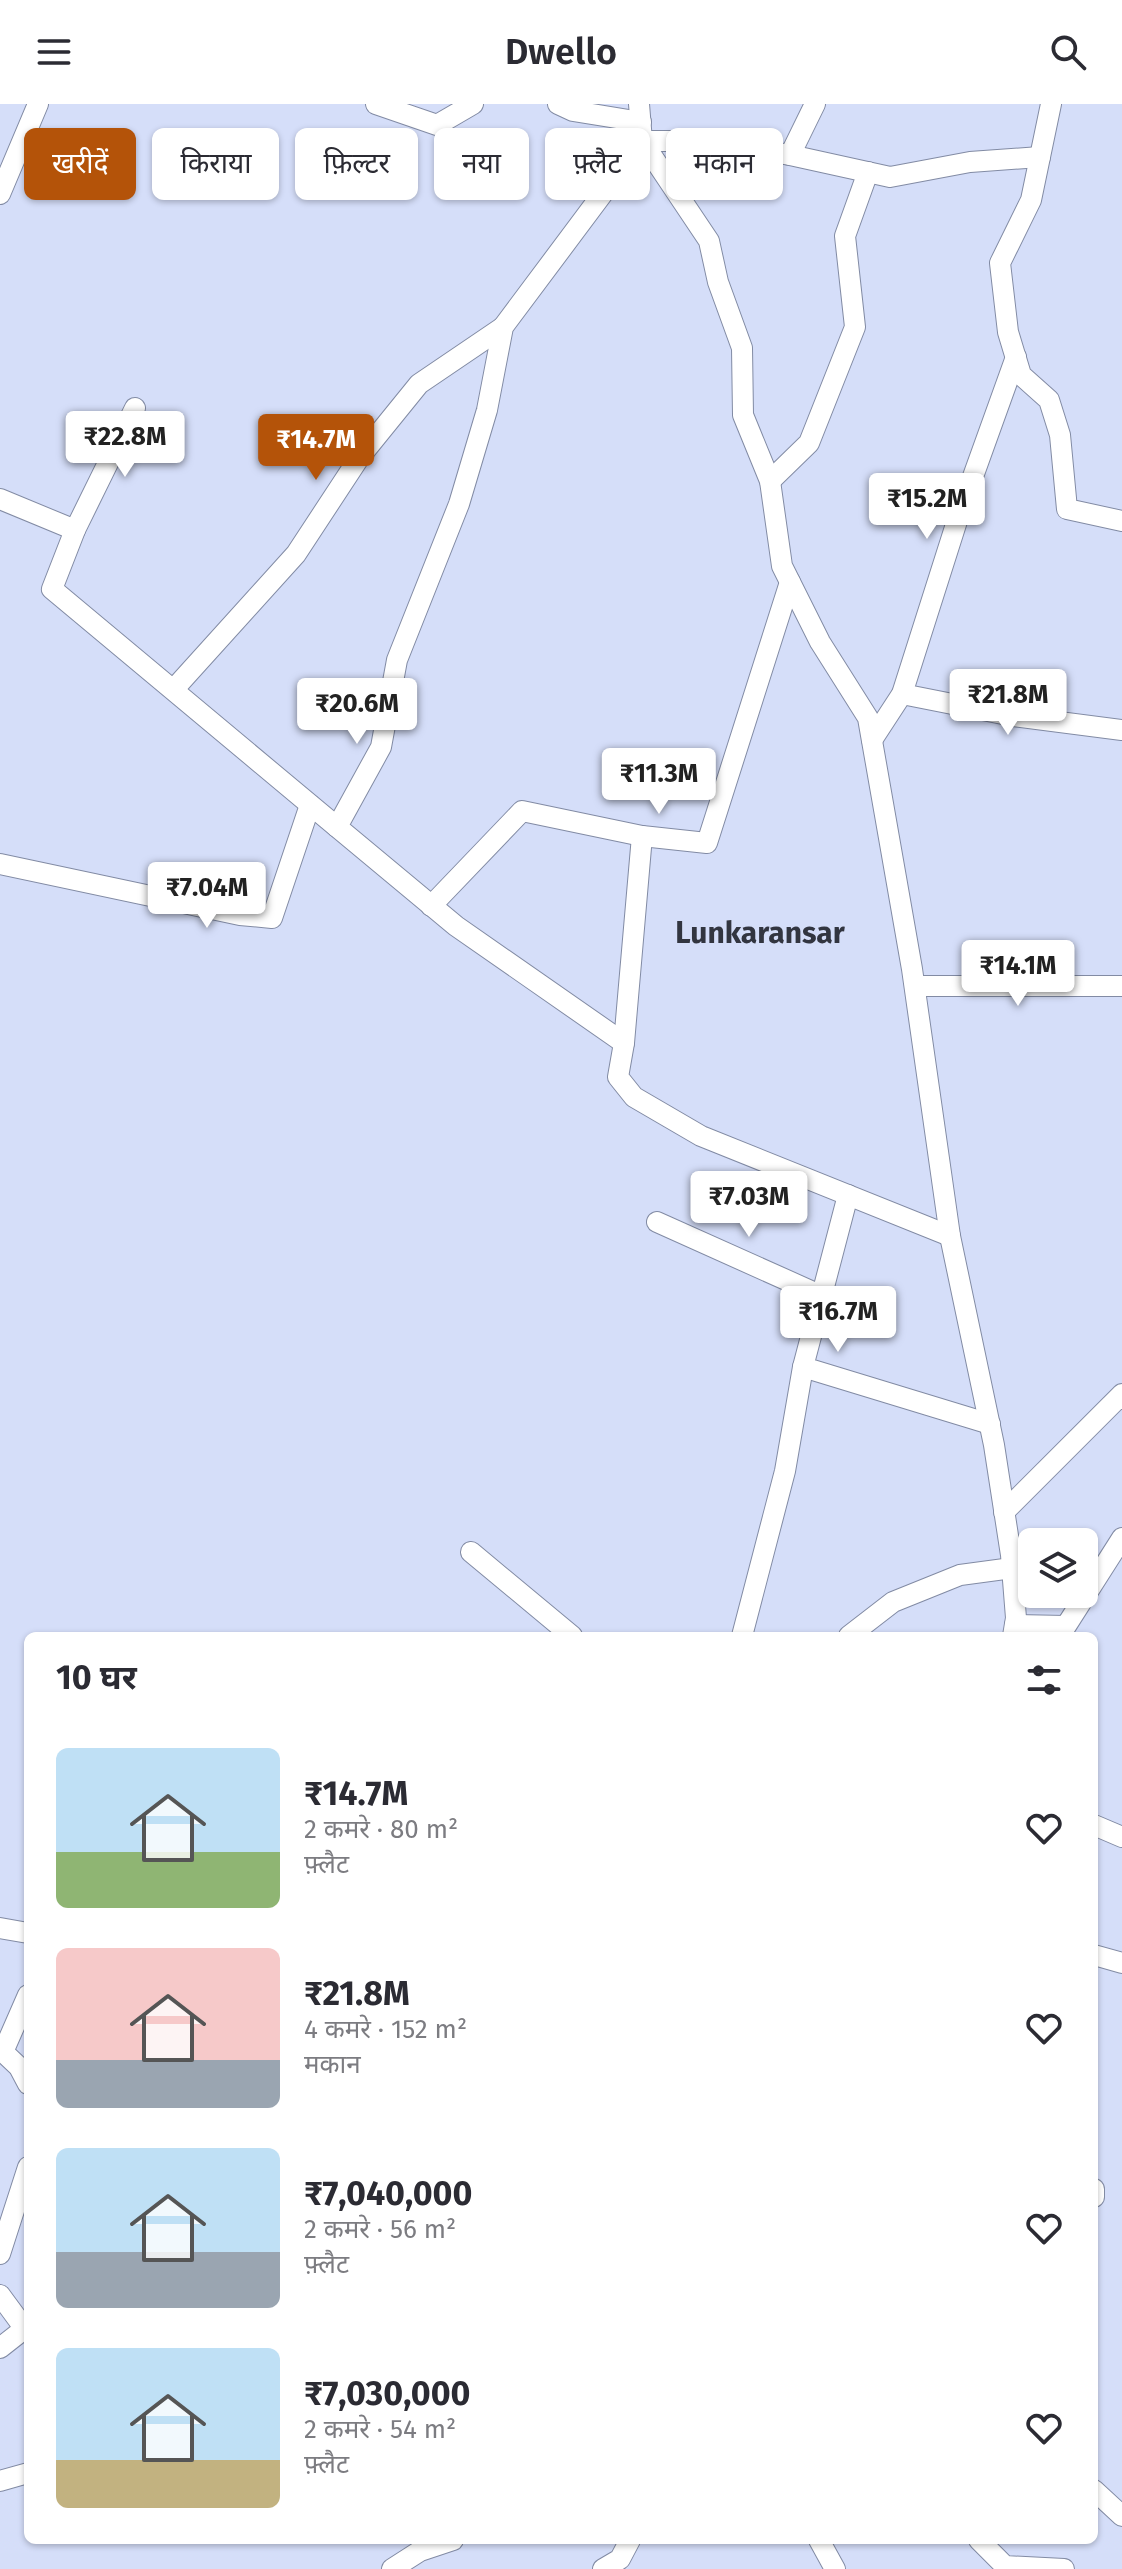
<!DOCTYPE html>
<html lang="hi">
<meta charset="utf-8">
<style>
:root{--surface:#fff;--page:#f2f2f3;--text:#2b2b33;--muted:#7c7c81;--accent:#b45309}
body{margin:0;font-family:"Fira Sans","Noto Sans Devanagari",sans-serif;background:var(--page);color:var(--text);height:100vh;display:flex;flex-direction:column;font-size:30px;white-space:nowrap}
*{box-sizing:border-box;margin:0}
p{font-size:26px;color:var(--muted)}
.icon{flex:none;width:44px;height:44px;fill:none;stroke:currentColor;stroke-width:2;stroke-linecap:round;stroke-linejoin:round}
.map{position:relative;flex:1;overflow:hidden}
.panel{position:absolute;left:24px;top:1528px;width:1074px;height:912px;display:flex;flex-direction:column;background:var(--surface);border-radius:12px;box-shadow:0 2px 6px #0004}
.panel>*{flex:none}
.top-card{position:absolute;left:24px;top:24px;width:1074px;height:72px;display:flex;gap:16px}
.buttons{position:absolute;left:1018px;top:1424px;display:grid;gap:16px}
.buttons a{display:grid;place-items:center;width:80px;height:80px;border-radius:12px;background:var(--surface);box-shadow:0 2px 6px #0004;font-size:40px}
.price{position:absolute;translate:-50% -68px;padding:0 18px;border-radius:8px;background:#fff;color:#222;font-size:26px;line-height:52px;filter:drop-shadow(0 2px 4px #0008)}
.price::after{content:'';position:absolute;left:50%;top:48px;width:24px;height:18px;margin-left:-12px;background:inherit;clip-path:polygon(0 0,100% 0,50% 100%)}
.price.active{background:var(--accent);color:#fff}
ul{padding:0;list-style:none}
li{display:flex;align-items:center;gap:24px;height:200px;padding:0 32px}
li span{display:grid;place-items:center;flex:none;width:224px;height:160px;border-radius:12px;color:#555}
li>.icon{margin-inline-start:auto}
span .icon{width:96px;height:96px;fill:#fffc;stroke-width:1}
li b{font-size:34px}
h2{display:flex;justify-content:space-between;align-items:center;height:96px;padding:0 32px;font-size:34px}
.tag{padding:0 28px;border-radius:12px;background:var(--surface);box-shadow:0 2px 6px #0004;font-size:28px;line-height:72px}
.tag.active{background:var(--accent);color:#fff}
header{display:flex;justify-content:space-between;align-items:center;height:104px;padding:0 32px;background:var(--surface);font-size:36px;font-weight:600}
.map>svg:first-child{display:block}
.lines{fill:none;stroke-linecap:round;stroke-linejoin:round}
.minor-casing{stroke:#828ba4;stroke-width:22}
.minor{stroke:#fff;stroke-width:20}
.labels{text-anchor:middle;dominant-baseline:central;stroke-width:6;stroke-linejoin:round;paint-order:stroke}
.district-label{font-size:30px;font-weight:bold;fill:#323540;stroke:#d5def9}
</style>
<header><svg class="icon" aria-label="menu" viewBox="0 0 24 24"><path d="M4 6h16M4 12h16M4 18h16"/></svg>Dwello<svg class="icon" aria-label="search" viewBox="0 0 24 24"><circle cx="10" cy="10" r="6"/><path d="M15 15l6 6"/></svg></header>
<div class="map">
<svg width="1122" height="2465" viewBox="0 0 1122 2465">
<rect width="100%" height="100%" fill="#d5def9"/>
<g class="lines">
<defs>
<g id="minor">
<polyline points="376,0 437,21 473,0"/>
<polyline points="558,0 573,7 641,18"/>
<polyline points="639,0 642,37 709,137 718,178 742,244 743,311 770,377 782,462 820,538 868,614 912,865 950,1132 994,1341 1011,1451 1016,1514 1013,1532"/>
<polyline points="815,0 790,51 705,37 642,37 503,223 487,306 459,400 397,556 381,643 337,723 456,822 624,939 618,973 634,993 701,1032 950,1132"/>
<polyline points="1051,0 1031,96 1000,159 1008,228 1021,271 1049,296 1060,331 1067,405 1122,417"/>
<polyline points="790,51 890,73 970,58 1040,53"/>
<polyline points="0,90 38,0"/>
<polyline points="770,377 809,339 855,223 845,132 868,68"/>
<polyline points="0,395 75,426 52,485 337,723"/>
<polyline points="75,426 135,304"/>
<polyline points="174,585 296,450 359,354 419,280 503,223"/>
<polyline points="902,590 1013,612 1122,626"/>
<polyline points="872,636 902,590 957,417 1016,253"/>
<polyline points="0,760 240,811 272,814 310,701"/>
<polyline points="431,802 522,707 642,732 707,739 790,478"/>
<polyline points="915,882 1122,882"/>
<polyline points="624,939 642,732"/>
<polyline points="848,1091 803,1263 990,1320"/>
<polyline points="657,1118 822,1192"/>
<polyline points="1004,1408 1122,1290"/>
<polyline points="471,1448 572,1532"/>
<polyline points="1015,1521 1066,1522 1122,1434"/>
<polyline points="742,1532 785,1367 803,1263"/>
<polyline points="849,1532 893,1498 960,1471 1012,1464"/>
<polyline points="1094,1721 1122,1733"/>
<polyline points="0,1824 28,1829"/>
<polyline points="1094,1851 1122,1859"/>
<polyline points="0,1945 19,1963 28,1980"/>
<polyline points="3,1948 28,1891"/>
<polyline points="1094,2085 1094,2093"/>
<polyline points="0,2150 28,2063"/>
<polyline points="0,2191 25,2225"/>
<polyline points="0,2244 28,2222"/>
<polyline points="0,2377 28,2369"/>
<polyline points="1094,2386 1122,2412"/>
<polyline points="819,2436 835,2465"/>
<polyline points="979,2436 1005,2462 1064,2465"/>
<polyline points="392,2465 420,2447 453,2436"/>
<polyline points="603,2465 620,2455 630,2436"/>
</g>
</defs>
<use href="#minor" class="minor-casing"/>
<use href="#minor" class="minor"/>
</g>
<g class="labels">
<g class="district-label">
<text x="760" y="829">Lunkaransar</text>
</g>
</g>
</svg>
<div class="buttons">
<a><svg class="icon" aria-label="layers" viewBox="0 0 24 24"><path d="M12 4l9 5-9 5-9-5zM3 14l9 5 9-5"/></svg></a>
</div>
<b class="price" style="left:125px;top:375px">₹22.8M</b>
<b class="price active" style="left:316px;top:378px">₹14.7M</b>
<b class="price" style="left:927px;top:437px">₹15.2M</b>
<b class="price" style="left:1008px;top:633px">₹21.8M</b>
<b class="price" style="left:357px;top:642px">₹20.6M</b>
<b class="price" style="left:659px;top:712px">₹11.3M</b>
<b class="price" style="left:207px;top:826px">₹7.04M</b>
<b class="price" style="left:1018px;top:904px">₹14.1M</b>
<b class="price" style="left:749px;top:1135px">₹7.03M</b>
<b class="price" style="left:838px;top:1250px">₹16.7M</b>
<div class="top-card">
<a class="tag active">खरीदें</a>
<a class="tag">किराया</a>
<a class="tag">फ़िल्टर</a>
<a class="tag">नया</a>
<a class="tag">फ़्लैट</a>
<a class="tag">मकान</a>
</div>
<section class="panel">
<h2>10 घर<svg class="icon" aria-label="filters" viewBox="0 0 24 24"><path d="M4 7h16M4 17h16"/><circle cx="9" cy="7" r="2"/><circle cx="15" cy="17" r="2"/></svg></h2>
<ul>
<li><span style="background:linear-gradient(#bfe0f5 65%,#8fb573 0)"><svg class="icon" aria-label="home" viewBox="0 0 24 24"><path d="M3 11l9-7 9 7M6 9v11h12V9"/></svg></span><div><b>₹14.7M</b><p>2 कमरे · 80 m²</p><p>फ़्लैट</p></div><svg class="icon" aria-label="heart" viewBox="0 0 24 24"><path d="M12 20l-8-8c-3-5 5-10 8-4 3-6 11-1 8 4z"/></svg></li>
<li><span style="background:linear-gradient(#f6c9c9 70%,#9aa5b1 0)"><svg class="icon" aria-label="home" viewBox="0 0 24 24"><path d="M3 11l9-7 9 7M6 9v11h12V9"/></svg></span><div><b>₹21.8M</b><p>4 कमरे · 152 m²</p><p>मकान</p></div><svg class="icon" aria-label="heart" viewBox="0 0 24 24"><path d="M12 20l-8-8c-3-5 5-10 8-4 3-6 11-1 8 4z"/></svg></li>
<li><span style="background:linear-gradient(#bfe0f5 65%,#9aa5b1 0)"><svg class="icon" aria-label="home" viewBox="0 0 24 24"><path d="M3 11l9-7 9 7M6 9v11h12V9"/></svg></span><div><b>₹7,040,000</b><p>2 कमरे · 56 m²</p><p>फ़्लैट</p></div><svg class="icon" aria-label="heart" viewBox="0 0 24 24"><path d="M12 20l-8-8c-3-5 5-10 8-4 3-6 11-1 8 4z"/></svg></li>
<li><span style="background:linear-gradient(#bfe0f5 70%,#c2b280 0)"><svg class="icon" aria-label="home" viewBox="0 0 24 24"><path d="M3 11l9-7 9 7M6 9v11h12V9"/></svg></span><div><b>₹7,030,000</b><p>2 कमरे · 54 m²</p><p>फ़्लैट</p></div><svg class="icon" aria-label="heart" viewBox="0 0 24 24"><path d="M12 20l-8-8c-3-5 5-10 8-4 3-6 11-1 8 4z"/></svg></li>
</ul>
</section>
</div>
